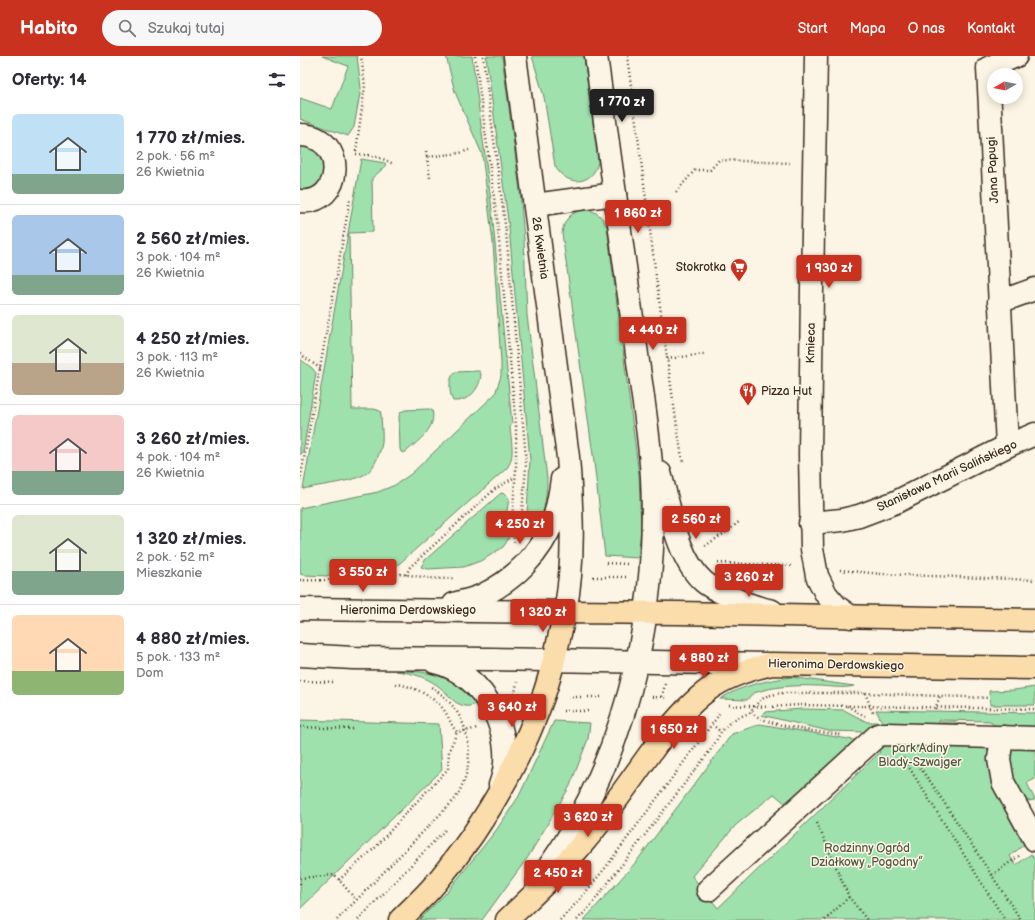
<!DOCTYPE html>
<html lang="pl">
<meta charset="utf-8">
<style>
:root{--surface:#fff;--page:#f7f7f7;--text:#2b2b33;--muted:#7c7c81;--line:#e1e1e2;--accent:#c8321e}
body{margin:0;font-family:"Balsamiq Sans",sans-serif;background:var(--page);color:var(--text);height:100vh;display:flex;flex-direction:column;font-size:15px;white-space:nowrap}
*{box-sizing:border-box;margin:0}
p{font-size:13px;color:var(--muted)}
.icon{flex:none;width:22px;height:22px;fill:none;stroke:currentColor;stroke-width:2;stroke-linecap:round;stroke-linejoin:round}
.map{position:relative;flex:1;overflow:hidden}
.side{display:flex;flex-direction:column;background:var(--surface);width:300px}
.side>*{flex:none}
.needle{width:26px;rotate:261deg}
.fabs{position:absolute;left:687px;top:12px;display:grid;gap:8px}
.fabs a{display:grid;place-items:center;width:36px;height:36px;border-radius:50%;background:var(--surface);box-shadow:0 2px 10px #0003;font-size:20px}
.price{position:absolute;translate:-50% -34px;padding:0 9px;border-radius:4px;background:var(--accent);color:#fff;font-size:13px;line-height:26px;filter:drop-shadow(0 1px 2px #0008)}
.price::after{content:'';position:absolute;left:50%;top:24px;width:12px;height:9px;margin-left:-6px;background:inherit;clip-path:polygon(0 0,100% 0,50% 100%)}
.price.active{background:#222;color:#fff}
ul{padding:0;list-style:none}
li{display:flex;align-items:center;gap:12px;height:100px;padding:0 12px}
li+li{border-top:1px solid var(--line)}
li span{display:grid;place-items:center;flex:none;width:112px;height:80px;border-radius:6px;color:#555}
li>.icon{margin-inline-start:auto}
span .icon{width:48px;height:48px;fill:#fffc;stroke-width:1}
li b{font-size:17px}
h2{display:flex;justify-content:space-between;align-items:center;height:48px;padding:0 12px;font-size:17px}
header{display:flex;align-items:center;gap:24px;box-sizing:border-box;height:56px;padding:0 20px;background:var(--accent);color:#fff}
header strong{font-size:19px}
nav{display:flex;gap:22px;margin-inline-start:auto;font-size:14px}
.search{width:280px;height:36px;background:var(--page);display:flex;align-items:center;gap:10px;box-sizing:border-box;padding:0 14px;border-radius:22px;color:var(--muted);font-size:15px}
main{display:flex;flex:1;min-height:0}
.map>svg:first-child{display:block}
.green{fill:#9ee1ad;stroke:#6c8666}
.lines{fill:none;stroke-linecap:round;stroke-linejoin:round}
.minor-casing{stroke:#3b2a1e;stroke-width:25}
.major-casing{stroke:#3b2a1e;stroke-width:25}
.path{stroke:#3b2a1e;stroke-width:2.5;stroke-dasharray:1 3;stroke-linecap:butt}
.minor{stroke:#fcf5e5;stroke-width:22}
.major{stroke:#fbddab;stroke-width:22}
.labels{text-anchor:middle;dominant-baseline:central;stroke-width:3;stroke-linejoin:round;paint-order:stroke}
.street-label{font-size:12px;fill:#3b2a1e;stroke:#fcf5e5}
.poi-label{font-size:12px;fill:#3b2a1e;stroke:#fcf5e5;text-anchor:end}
.park-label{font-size:12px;fill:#545842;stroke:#fcf5e5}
</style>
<header>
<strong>Habito</strong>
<div class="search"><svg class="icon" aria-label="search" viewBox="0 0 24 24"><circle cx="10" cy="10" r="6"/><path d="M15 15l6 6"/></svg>Szukaj tutaj</div>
<nav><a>Start</a><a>Mapa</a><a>O nas</a><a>Kontakt</a></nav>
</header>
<main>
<section class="side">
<h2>Oferty: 14<svg class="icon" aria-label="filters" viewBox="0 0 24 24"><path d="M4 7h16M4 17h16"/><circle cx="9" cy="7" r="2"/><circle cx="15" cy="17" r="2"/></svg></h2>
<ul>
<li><span style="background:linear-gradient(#bfe0f5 75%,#7fa58c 0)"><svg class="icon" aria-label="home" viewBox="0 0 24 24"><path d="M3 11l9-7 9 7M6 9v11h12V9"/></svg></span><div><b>1 770 zł/mies.</b><p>2 pok. · 56 m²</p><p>26 Kwietnia</p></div></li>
<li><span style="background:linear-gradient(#a9c7e8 75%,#7fa58c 0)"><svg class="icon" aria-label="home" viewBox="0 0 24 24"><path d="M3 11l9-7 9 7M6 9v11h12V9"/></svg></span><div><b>2 560 zł/mies.</b><p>3 pok. · 104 m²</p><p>26 Kwietnia</p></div></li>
<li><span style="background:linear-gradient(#dfe7d0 60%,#b9a48a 0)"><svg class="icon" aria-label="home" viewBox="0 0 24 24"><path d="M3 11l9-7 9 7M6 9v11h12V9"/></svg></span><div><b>4 250 zł/mies.</b><p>3 pok. · 113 m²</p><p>26 Kwietnia</p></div></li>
<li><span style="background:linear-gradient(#f6c9c9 70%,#7fa58c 0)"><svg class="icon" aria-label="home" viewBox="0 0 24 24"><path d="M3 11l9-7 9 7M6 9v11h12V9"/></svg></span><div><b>3 260 zł/mies.</b><p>4 pok. · 104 m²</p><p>26 Kwietnia</p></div></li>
<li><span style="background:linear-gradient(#dfe7d0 70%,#7fa58c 0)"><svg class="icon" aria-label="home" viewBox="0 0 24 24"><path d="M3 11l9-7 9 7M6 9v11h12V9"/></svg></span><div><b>1 320 zł/mies.</b><p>2 pok. · 52 m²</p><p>Mieszkanie</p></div></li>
<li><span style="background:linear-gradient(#ffd9b3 70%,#8fb573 0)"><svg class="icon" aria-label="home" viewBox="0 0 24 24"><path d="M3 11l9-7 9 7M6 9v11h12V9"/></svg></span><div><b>4 880 zł/mies.</b><p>5 pok. · 133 m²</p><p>Dom</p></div></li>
</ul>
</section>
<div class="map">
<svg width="735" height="864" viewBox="0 0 735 864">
<rect width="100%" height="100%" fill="#fcf5e5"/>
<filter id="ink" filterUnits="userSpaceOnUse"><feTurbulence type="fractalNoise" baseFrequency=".025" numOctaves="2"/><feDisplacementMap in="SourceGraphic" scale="8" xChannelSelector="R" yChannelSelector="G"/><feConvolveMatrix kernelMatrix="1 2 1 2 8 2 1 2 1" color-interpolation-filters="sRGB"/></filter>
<g filter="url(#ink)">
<g class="green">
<polygon points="22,0 57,0 61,32 54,71 48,80 0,63 0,42 32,53 48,10"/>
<path d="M 146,0 L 172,0 L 191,145 L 212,368 L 210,371 C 211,385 216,402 206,413 L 100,507 L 96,510 L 79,511 L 44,512 L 27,520 L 4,519 L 0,518 L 0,452 L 78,436 L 95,429 L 111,418 L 195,338 L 201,320 L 201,306 L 193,187 L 182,98 L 155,36 Z"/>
<path d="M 186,0 L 202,0 L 220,135 L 224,183 L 227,259 L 247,422 C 247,444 243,463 233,483 L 228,468 L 227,457 L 230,404 L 209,172 Z"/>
<path d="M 232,0 L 284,0 L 298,106 C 293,130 266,131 255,110 L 244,41 Z"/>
<polygon points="0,87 13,89 27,108 20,130 0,138"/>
<path d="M 61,103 L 85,107 L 86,110 L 72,122 L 73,176 L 49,177 L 52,353 L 74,353 L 80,355 L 81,358 C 81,367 83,377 82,387 C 80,397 75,411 67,417 C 54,426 19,429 3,433 Z"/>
<path d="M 285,153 C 297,155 303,161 307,171 L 339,419 L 341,472 L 338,502 L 305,500 L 294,406 L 262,177 C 264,163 271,156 285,153 Z"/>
<polygon points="0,303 12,312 16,317 3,396 0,399"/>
<path d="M 179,315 L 181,318 C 180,333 169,346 153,345 C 149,338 148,322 155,316 Z"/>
<path d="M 129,353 L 132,354 C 137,372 119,384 107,395 L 104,397 L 101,396 L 100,393 L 99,360 L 101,356 L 105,354 Z"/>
<polygon points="201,437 206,438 209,443 206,460 209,481 206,487 203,491 183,504 164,511 128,513 121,511 125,504"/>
<path d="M 96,615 C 132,615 153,619 177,647 C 172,651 165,651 159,648 C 153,646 148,638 143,634 C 130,622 113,617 96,615 Z"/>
<path d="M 491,621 L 554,630 C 543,633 529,630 517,630 C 495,629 474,630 454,637 L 451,639 L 447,644 L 420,643 C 442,629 465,625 491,621 Z"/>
<polygon points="735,631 735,649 690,649 689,635 714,634"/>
<polygon points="502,653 544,654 567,666 582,666 576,654 735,657 735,675 698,675 690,665 640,664 638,666 656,666 654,685 684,688 689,693 726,787 710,800 716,809 731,798 735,805 735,864 687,864 686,863 687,864 284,864 336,806 432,678 460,668 560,685 486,748 474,738 436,769 392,820 418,852 580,696 566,676 529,675 461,659 464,656"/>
<polygon points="0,664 139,668 142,714 0,853"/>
<polygon points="254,665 290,667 288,683 270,730 228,801 182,864 119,864 148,835 197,773 219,740"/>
<polygon points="735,688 735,723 727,727 735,744 728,745 724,744 716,737 708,693"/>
</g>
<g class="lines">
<defs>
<g id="minor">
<polyline points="516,0 512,233 510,399 512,493 517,520 526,538 537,551 551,561"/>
<path d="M 0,79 C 49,80 43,150 0,145"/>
<polyline points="235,149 315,138"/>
<polyline points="699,246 735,233"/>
<polyline points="707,390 688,12 716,0"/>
<path d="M 360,417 C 370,451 377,503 404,526 C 410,531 417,534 423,537 C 439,546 454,551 472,555"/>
<polyline points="510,467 542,464 559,460 596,446 707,390 735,378"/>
<path d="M 154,548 C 164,545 174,543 183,539 C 214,524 241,497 253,465 C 258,451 260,437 262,423"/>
<path d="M 0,553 L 265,556 C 275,504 272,453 268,401 L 215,0"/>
<polyline points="0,599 53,602 189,603 467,608"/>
<path d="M 135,606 C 184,617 219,681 200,729"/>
<polyline points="702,681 699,703 703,726 735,784"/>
<path d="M 238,826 C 249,811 260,796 269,780 C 333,673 358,544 352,421 C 349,373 340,324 334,276 C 322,184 309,92 296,0"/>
<polyline points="408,834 578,679 586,678 735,682"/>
</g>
<g id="major">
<path d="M 100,864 C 112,852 125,840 136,827 C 182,772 219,709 243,641 C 253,614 258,585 265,556 L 377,557 L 735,564"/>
<path d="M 207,864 C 233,839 261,814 284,786 C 307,759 328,728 349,699 C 366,675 385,651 408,634 C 427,620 450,613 472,608 L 735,612"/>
</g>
</defs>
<use href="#minor" class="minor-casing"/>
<use href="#major" class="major-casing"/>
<g class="path">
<polyline points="175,0 197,163 216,370 216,413 212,464 214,486"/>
<polyline points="183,0 206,176 225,391 226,412 222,456 223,471"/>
<path d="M 327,0 C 346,136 361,272 383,408"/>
<polyline points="56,95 65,30 61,0"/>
<polyline points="126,95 127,101 160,97 169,94"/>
<path d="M 56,98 C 69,99 82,101 93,108"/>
<polyline points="127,101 130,122"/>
<polyline points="376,136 395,114 410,114 419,104 490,107"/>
<polyline points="0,298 21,313"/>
<polyline points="367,303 404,298"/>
<polyline points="0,425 50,143"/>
<polyline points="405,490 429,474 440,465"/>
<polyline points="306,507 328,508"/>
<polyline points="418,507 491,510"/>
<polyline points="540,514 582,518 735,524"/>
<polyline points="106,519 110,511 195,433 215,421"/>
<polyline points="293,521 326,521"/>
<path d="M 0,524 C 32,526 63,519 95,518 C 115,518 132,525 153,522"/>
<polyline points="0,625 35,626"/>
<path d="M 96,628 C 114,630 137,642 146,657 C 150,664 152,671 157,676 L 170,674 L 177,672"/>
<polyline points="365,628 362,641 365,642"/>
<polyline points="565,637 573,657"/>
<polyline points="210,639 215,637 217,626"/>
<polyline points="268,641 303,641"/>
<polyline points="352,641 362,641"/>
<polyline points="429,649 469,651 499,649 735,653"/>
<polyline points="547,650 565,660"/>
<polyline points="635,653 640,640"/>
<polyline points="263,655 291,655"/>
<path d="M 451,656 C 464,670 521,676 542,679"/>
<polyline points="0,671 53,673"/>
<polyline points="415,671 421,676"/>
<polyline points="603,702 705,864"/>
<polyline points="613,702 632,728 721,864"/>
<polyline points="517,767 549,841 567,864"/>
<polyline points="692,819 719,800"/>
<polyline points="0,822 35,819 56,844"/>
<polyline points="39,824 76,791 105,758 148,713 149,695 157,676"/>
<polyline points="0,827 0,831"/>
<path d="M 37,864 L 156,742 C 159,735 163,729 165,722 C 176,687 163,650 131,631"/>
<polyline points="58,864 145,774"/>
<polyline points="260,864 280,843 306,811 418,660 420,655"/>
<polyline points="277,864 287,854 412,692 421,676 431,665 451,656 459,645 467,640 480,637 565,637 690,642"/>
<polyline points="525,864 549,841"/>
</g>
<use href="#minor" class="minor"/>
<use href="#major" class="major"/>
</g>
</g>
<defs>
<symbol id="supermarket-pin" viewBox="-11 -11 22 30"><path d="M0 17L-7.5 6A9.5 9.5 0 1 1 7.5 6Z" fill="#c8321e" stroke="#fcf5e5"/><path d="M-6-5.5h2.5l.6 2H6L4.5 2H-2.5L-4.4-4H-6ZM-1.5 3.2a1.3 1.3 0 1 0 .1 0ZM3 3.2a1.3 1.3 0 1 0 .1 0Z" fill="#fff"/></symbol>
<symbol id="restaurant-pin" viewBox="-11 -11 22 30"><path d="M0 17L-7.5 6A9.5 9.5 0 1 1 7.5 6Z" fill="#c8321e" stroke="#fcf5e5"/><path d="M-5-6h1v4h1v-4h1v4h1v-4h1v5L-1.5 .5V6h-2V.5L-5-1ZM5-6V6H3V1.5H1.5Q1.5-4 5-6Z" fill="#fff"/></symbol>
</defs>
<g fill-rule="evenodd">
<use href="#supermarket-pin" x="429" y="201" width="20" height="27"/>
<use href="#restaurant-pin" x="438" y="325" width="20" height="27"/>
</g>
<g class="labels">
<g class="street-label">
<text transform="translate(693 114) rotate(-93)">Jana Papugi</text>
<text transform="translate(240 192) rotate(82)">26 Kwietnia</text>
<text transform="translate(511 287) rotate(-89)">Kmieca</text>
<text transform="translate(647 420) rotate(-25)">Stanisława Marii Salińskiego</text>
<text x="108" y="554">Hieronima Derdowskiego</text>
<text transform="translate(536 609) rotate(1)">Hieronima Derdowskiego</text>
</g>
<g class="poi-label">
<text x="426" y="211">Stokrotka</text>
<text x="461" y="335" text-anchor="start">Pizza Hut</text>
</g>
<g class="park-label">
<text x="620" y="692">park Adiny<tspan x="620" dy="14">Blady-Szwajger</tspan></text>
<text x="567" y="792">Rodzinny Ogród<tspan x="567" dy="14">Działkowy „Pogodny”</tspan></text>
</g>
</g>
</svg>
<div class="fabs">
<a><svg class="needle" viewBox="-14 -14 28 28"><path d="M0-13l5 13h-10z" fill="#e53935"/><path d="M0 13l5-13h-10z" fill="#7c7c81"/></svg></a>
</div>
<b class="price active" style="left:322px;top:67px">1 770 zł</b>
<b class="price" style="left:338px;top:178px">1 860 zł</b>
<b class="price" style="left:529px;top:233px">1 930 zł</b>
<b class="price" style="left:353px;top:295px">4 440 zł</b>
<b class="price" style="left:396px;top:484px">2 560 zł</b>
<b class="price" style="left:220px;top:489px">4 250 zł</b>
<b class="price" style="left:63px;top:537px">3 550 zł</b>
<b class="price" style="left:449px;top:542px">3 260 zł</b>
<b class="price" style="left:243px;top:577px">1 320 zł</b>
<b class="price" style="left:404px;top:623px">4 880 zł</b>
<b class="price" style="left:212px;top:672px">3 640 zł</b>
<b class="price" style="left:374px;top:694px">1 650 zł</b>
<b class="price" style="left:288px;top:782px">3 620 zł</b>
<b class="price" style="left:258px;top:838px">2 450 zł</b>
</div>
</main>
